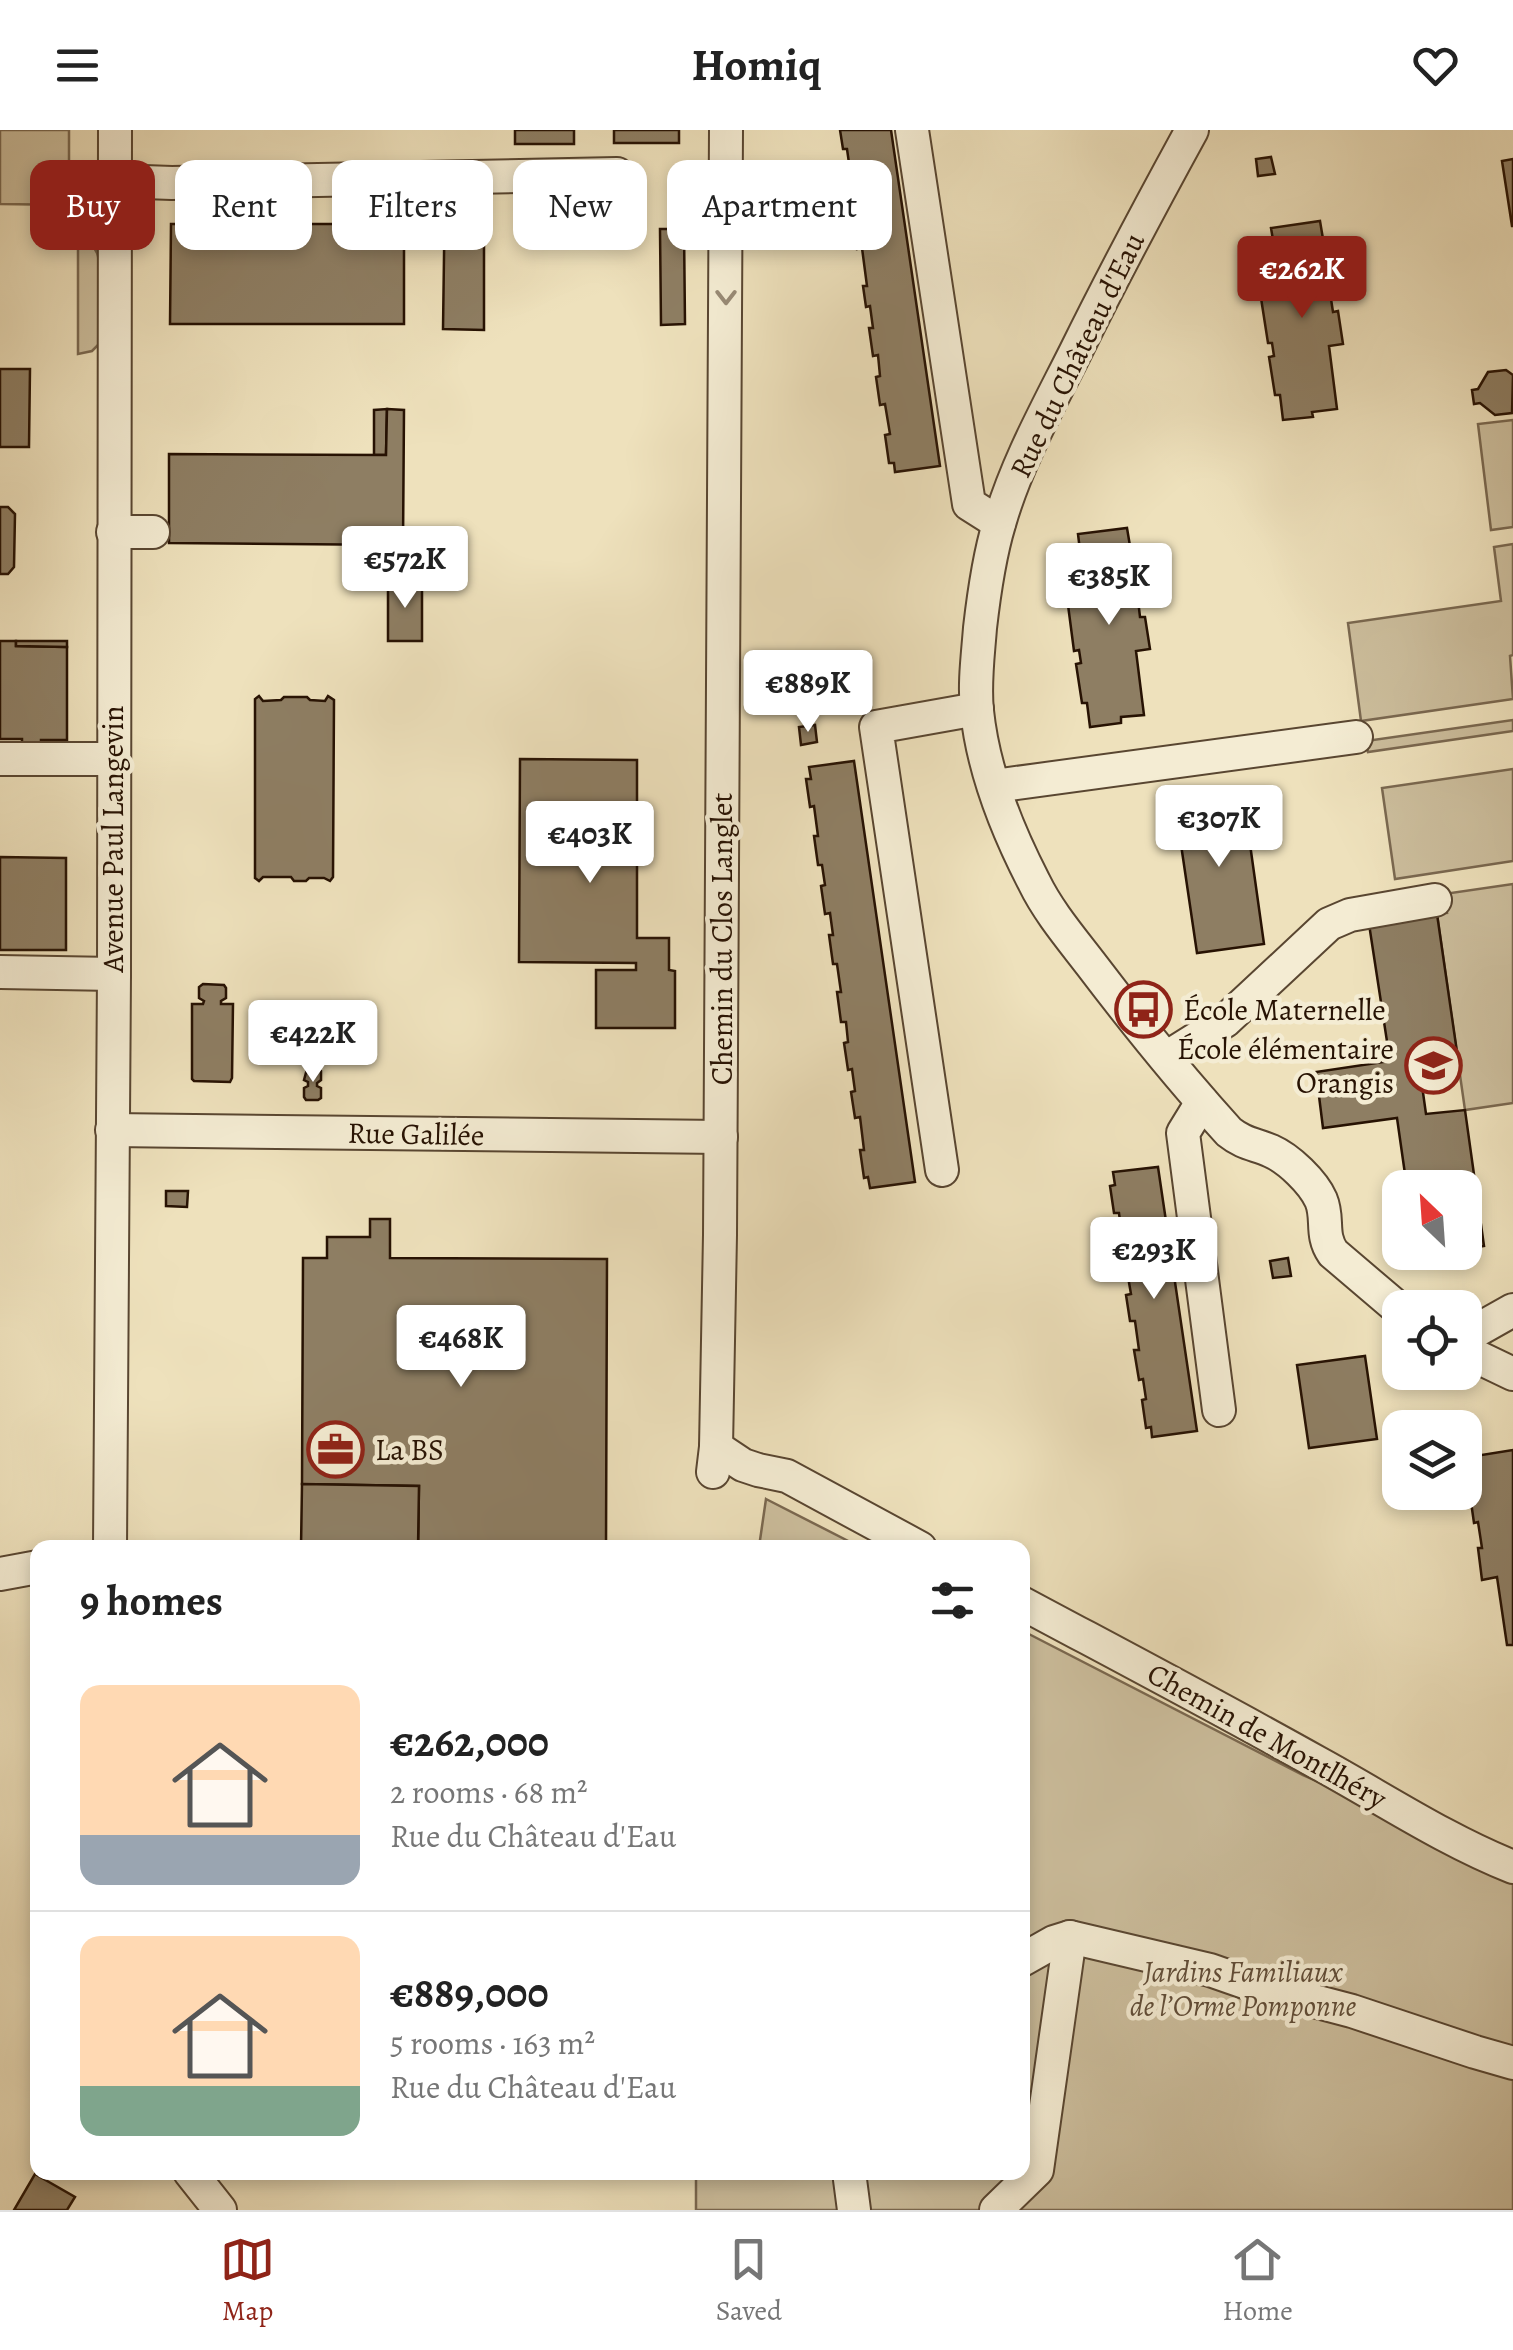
<!DOCTYPE html>
<meta charset="utf-8">
<style>
:root{--surface:#fff;--page:#f6f6f6;--text:#222;--muted:#767676;--line:#e0e0e0;--accent:#8f2418}
body{margin:0;font-family:Alegreya,serif;background:var(--page);color:var(--text);height:100vh;display:flex;flex-direction:column;font-size:38px;white-space:nowrap}
*{box-sizing:border-box;margin:0}
p{font-size:32px;color:var(--muted)}
.icon{flex:none;width:55px;height:55px;fill:none;stroke:currentColor;stroke-width:2;stroke-linecap:round;stroke-linejoin:round}
.map{position:relative;flex:1;overflow:hidden}
.details{position:absolute;left:30px;top:1410px;width:1000px;height:640px;display:flex;flex-direction:column;background:var(--surface);border-radius:20px;box-shadow:0 5px 15px #0003}
.details>*{flex:none}
.banner{position:absolute;left:30px;top:30px;width:1000px;height:90px;display:flex;gap:20px}
.needle{width:65px;rotate:335deg}
.fabs{position:absolute;left:1382px;top:1040px;display:grid;gap:20px}
.fabs a{display:grid;place-items:center;width:100px;height:100px;border-radius:20px;background:var(--surface);box-shadow:0 5px 15px #0003;font-size:50px}
.price{position:absolute;translate:-50% -85px;padding:0 22px;border-radius:10px;background:#fff;color:#222;font-size:32px;line-height:65px;filter:drop-shadow(0 2px 5px #0008)}
.price::after{content:'';position:absolute;left:50%;top:60px;width:30px;height:22px;margin-left:-15px;background:inherit;clip-path:polygon(0 0,100% 0,50% 100%)}
.price.selected{background:var(--accent);color:#fff}
ul{padding:0;list-style:none}
li{display:flex;align-items:center;gap:30px;height:250px;padding:0 50px}
li+li{border-top:2px solid var(--line)}
li span{display:grid;place-items:center;flex:none;width:280px;height:200px;border-radius:20px;color:#555}
li>.icon{margin-inline-start:auto}
span .icon{width:120px;height:120px;fill:#fffc;stroke-width:1}
li b{font-size:42px}
h2{display:flex;justify-content:space-between;align-items:center;height:120px;padding:0 50px;font-size:42px}
.pill{padding:0 35px;border-radius:20px;background:var(--surface);box-shadow:0 5px 15px #0003;font-size:35px;line-height:90px}
.pill.selected{background:var(--accent);color:#fff}
header{display:flex;justify-content:space-between;align-items:center;height:130px;padding:0 50px;background:var(--surface);font-size:45px;font-weight:700}
.tabs{display:flex;justify-content:space-around;align-items:center;height:140px;border-top:2px solid var(--line);background:var(--surface);font-size:28px;color:var(--muted)}
.tabs a{display:grid;justify-items:center;gap:5px}
.tabs .selected{color:var(--accent)}
.map>svg:first-child{display:block}
.green{fill:#ccbe9d;stroke:#7a6850;stroke-width:2.5}
.building{fill:#8e7e63;stroke:#271203;stroke-width:2.5}
.lines{fill:none;stroke-linecap:round;stroke-linejoin:round}
.minor-casing{stroke:#594631;stroke-width:36}
.minor{stroke:#f4ecd3;stroke-width:32}
.oneway{stroke:#988a75}
.labels{text-anchor:middle;dominant-baseline:central;stroke-width:9;stroke-linejoin:round;paint-order:stroke}
.street-label{font-size:30px;fill:#271203;stroke:#f4ecd3}
.poi-label{font-size:30px;fill:#271203;stroke:#f4ecd3;text-anchor:start}
.park-label{font-size:30px;font-style:italic;fill:#614e39;stroke:#f4ecd3}
</style>
<header><svg class="icon" aria-label="menu" viewBox="0 0 24 24"><path d="M4 6h16M4 12h16M4 18h16"/></svg>Homiq<svg class="icon" aria-label="heart" viewBox="0 0 24 24"><path d="M12 20l-8-8c-3-5 5-10 8-4 3-6 11-1 8 4z"/></svg></header>
<div class="map">
<svg width="1513" height="2080" viewBox="0 0 1513 2080">
<rect width="100%" height="100%" fill="#eee1bc"/>
<filter id="stains"><feTurbulence type="fractalNoise" baseFrequency=".002" numOctaves="4"/><feColorMatrix values="0 0 0 0 .2 0 0 0 0 .09 0 0 0 0 .02 0 0 0 .5 -.17"/></filter>
<radialGradient id="worn" r=".72"><stop offset=".6" stop-color="#630" stop-opacity="0"/><stop offset="1" stop-color="#630" stop-opacity=".3"/></radialGradient>
<g class="green">
<polygon points="0,0 69,0 69,75 0,74"/>
<path d="M 78,111 C 87,111 93,114 97,123 C 103,137 99,196 99,214 L 92,221 L 78,224 Z"/>
<polygon points="1513,290 1513,397 1491,400 1478,294"/>
<polygon points="1513,414 1513,525 1510,526 1513,569 1361,591 1348,493 1501,471 1494,417"/>
<polygon points="1513,590 1513,601 1368,622 1366,611"/>
<polygon points="1513,639 1513,731 1395,749 1382,658"/>
<polygon points="1513,754 1513,973 1465,980 1437,784 1447,783 1444,764"/>
<polygon points="766,1369 860,1417 759,1417"/>
<polygon points="1023,1501 1303,1645 1513,1740 1513,2080 696,2080 696,2043 1022,2042"/>
</g>
<g class="building">
<rect x="515" y="0" width="59" height="14"/>
<rect x="614" y="0" width="65" height="13"/>
<polygon points="840,0 891,0 940,336 895,342 894,333 889,333 885,305 890,304 885,274 880,275 876,247 880,246 878,225 873,226 869,198 873,198 870,176 866,177 863,156 867,156 862,118 857,119 853,89 857,89 855,68 850,68 846,41 850,40 847,19 843,19"/>
<polygon points="1271,27 1275,44 1258,46 1256,29"/>
<polygon points="1513,29 1513,96 1512,96 1502,31"/>
<polygon points="445,55 484,56 484,200 443,199"/>
<polygon points="1320,91 1324,115 1329,115 1335,155 1329,156 1333,182 1338,181 1343,214 1329,216 1337,279 1312,282 1313,287 1283,290 1280,265 1275,265 1269,227 1274,226 1272,213 1268,213 1261,168 1284,165 1282,153 1274,154 1270,123 1275,122 1271,98"/>
<polygon points="171,94 404,94 404,194 170,194"/>
<polygon points="660,99 684,99 685,194 661,195"/>
<polygon points="0,239 30,239 29,317 0,317"/>
<polygon points="1506,240 1513,245 1512,283 1495,285 1480,273 1474,274 1472,260 1478,259 1488,242"/>
<polygon points="387,279 386,325 374,325 374,280"/>
<polygon points="387,279 404,280 403,415 169,413 169,324 386,325"/>
<polygon points="0,377 8,377 15,384 14,437 8,444 0,444"/>
<polygon points="1127,398 1131,422 1136,421 1142,460 1137,461 1140,487 1145,487 1150,519 1136,521 1144,585 1121,587 1121,593 1090,597 1087,573 1082,573 1076,534 1081,533 1079,520 1074,521 1068,475 1091,471 1089,459 1081,460 1077,429 1081,429 1078,404"/>
<polygon points="422,450 422,511 388,511 388,451"/>
<polygon points="0,511 16,511 16,516 67,517 67,610 41,610 41,615 22,614 22,609 0,609"/>
<polygon points="16,511 67,511 67,517 16,516"/>
<polygon points="259,566 263,571 281,570 284,567 307,567 310,570 325,571 328,566 334,570 333,747 330,751 324,748 309,748 306,751 294,751 291,747 263,747 259,751 255,748 255,569"/>
<polygon points="815,595 817,612 801,615 799,597"/>
<polygon points="520,629 637,630 637,808 669,808 669,840 675,841 675,898 596,898 596,840 636,840 636,833 519,832"/>
<polygon points="854,631 915,1052 870,1058 868,1047 864,1048 860,1020 864,1020 860,987 855,988 851,962 855,961 852,939 848,940 844,913 848,912 846,892 841,892 837,862 841,862 837,834 833,834 829,805 833,805 830,783 825,784 821,756 825,755 822,735 818,735 814,706 818,706 814,676 810,677 806,649 811,649 809,637"/>
<polygon points="1242,657 1264,814 1197,823 1174,667"/>
<polygon points="0,727 66,728 66,820 0,820"/>
<polygon points="1437,784 1457,922 1418,927 1426,984 1465,980 1484,1116 1465,1119 1465,1058 1407,1058 1397,988 1323,998 1316,942 1390,931 1369,794"/>
<polygon points="203,854 224,855 226,858 226,868 221,871 221,874 233,874 232,948 230,952 194,951 192,949 192,874 203,874 204,871 199,868 199,857"/>
<polygon points="307,939 319,939 321,941 321,950 317,953 317,956 321,958 321,968 318,970 306,970 304,967 304,958 308,956 308,952 304,950"/>
<polygon points="1158,1037 1197,1301 1152,1307 1151,1297 1146,1298 1142,1270 1146,1269 1143,1249 1139,1250 1134,1220 1139,1220 1135,1191 1130,1191 1126,1165 1131,1164 1127,1141 1123,1142 1119,1115 1123,1114 1119,1083 1114,1083 1110,1056 1115,1055 1113,1042"/>
<polygon points="166,1061 188,1061 187,1077 166,1076"/>
<polygon points="370,1089 390,1089 390,1128 607,1129 606,1418 418,1418 419,1356 302,1354 303,1128 327,1128 327,1107 370,1107"/>
<polygon points="1288,1128 1291,1146 1273,1148 1270,1131"/>
<polygon points="1365,1226 1377,1309 1309,1318 1297,1235"/>
<polygon points="1513,1320 1513,1515 1507,1515 1497,1447 1482,1450 1478,1418 1482,1418 1478,1392 1474,1393 1468,1351 1472,1350 1469,1327"/>
<polygon points="302,1354 419,1356 418,1418 301,1418"/>
<polygon points="35,2044 75,2067 67,2080 14,2080"/>
</g>
<g class="lines">
<defs>
<g id="minor">
<polyline points="912,0 969,374 999,393"/>
<path d="M 1192,0 C 1152,73 1113,146 1076,221 C 1048,277 1016,334 999,394 C 989,427 984,463 980,498 C 978,525 974,553 977,581 C 983,639 1007,700 1034,752 C 1048,781 1070,807 1090,833 C 1134,891 1180,948 1229,1002 C 1244,1014 1255,1014 1271,1021 C 1289,1029 1313,1052 1321,1070 C 1329,1089 1320,1104 1333,1123 L 1400,1180"/>
<polyline points="116,51 172,53 617,44"/>
<polyline points="113,402 153,402"/>
<polyline points="0,629 113,629"/>
<polyline points="994,656 1356,607"/>
<polyline points="0,842 114,844"/>
<polyline points="1166,928 1225,891 1329,794 1350,785 1435,770"/>
<polyline points="1202,972 1183,1003 1219,1280"/>
<polyline points="112,1000 721,1007"/>
<polyline points="942,1040 876,597 977,579"/>
<polyline points="1465,1207 1513,1180"/>
<polyline points="1465,1221 1513,1244"/>
<polyline points="716,1317 743,1335 758,1340 787,1346 920,1418"/>
<polyline points="713,1342 716,1317 720,1105 726,0"/>
<polyline points="110,1418 114,844 115,0"/>
<polyline points="0,1444 38,1437"/>
<path d="M 1022,1473 C 1121,1526 1220,1578 1318,1633 C 1382,1668 1445,1710 1513,1737"/>
<polyline points="1022,1830 1054,1812 1070,1807 1210,1840 1253,1855 1352,1881 1475,1922 1513,1933"/>
<polyline points="190,2042 220,2080"/>
<polyline points="849,2042 854,2080"/>
<polyline points="996,2080 1037,2040 1070,1807"/>
</g>
</defs>
<use href="#minor" class="minor-casing"/>
<use href="#minor" class="minor"/>
</g>
<defs><path id="oneway-chevron" d="M-2-3.5L2.5 0L-2 3.5" fill="none" stroke-width="1.6" stroke-linecap="round" stroke-linejoin="round" transform="scale(2.5)"/></defs>
<use class="oneway" href="#oneway-chevron" transform="translate(726 167) rotate(90)"/>
<defs>
<symbol id="bus-ring" viewBox="-11 -11 22 22"><circle r="9.5" fill="#f4ecd3" stroke="#8f2418" stroke-width="1.5"/><path d="M-5-6H5V4H4V6H2V4H-2V6H-4V4H-5ZM-3.5-4V0h7V-4ZM-3.5 1.2v1.5H-2V1.2ZM2 1.2v1.5H3.5V1.2Z" fill="#8f2418"/></symbol>
<symbol id="school-ring" viewBox="-11 -11 22 22"><circle r="9.5" fill="#f4ecd3" stroke="#8f2418" stroke-width="1.5"/><path d="M0-5L7-2L0 1L-7-2ZM-4 1L0 2.5L4 1V4Q0 6-4 4Z" fill="#8f2418"/></symbol>
<symbol id="office-ring" viewBox="-11 -11 22 22"><circle r="9.5" fill="#f4ecd3" stroke="#8f2418" stroke-width="1.5"/><path d="M-6-3h4V-5.5h4V-3h4V5H-6ZM-1-4.5V-3h2v-1.5ZM-6 0V1H6V0Z" fill="#8f2418"/></symbol>
</defs>
<g fill-rule="evenodd">
<use href="#bus-ring" x="1112" y="848" width="63" height="63"/>
<use href="#school-ring" x="1402" y="904" width="63" height="63"/>
<use href="#office-ring" x="304" y="1288" width="63" height="63"/>
</g>
<g class="labels">
<g class="street-label">
<text transform="translate(1077 225) rotate(-64)">Rue du Château d'Eau</text>
<text transform="translate(113 709) rotate(-90)">Avenue Paul Langevin</text>
<text transform="translate(722 809) rotate(-90)">Chemin du Clos Langlet</text>
<text transform="translate(416 1004) rotate(1)">Rue Galilée</text>
<text transform="translate(1267 1606) rotate(29)">Chemin de Montlhéry</text>
</g>
<g class="poi-label">
<text x="1183" y="880">École Maternelle</text>
<text x="1394" y="919" text-anchor="end">École élémentaire<tspan x="1394" dy="34">Orangis</tspan></text>
<text x="375" y="1320">La BS</text>
</g>
<g class="park-label">
<text x="1243" y="1842">Jardins Familiaux<tspan x="1243" dy="34">de l’Orme Pomponne</tspan></text>
</g>
</g>
<rect width="100%" height="100%" filter="url(#stains)"/>
<rect width="100%" height="100%" fill="url(#worn)"/>
</svg>
<div class="fabs">
<a><svg class="needle" viewBox="-14 -14 28 28"><path d="M0-13l5 13h-10z" fill="#e53935"/><path d="M0 13l5-13h-10z" fill="#767676"/></svg></a>
<a><svg class="icon" aria-label="locate" viewBox="0 0 24 24"><circle cx="12" cy="12" r="6"/><path d="M12 2v4M12 18v4M2 12h4M18 12h4"/></svg></a>
<a><svg class="icon" aria-label="layers" viewBox="0 0 24 24"><path d="M12 4l9 5-9 5-9-5zM3 14l9 5 9-5"/></svg></a>
</div>
<b class="price selected" style="left:1302px;top:191px">€262K</b>
<b class="price" style="left:405px;top:481px">€572K</b>
<b class="price" style="left:1109px;top:498px">€385K</b>
<b class="price" style="left:808px;top:605px">€889K</b>
<b class="price" style="left:1219px;top:740px">€307K</b>
<b class="price" style="left:590px;top:756px">€403K</b>
<b class="price" style="left:313px;top:955px">€422K</b>
<b class="price" style="left:1154px;top:1172px">€293K</b>
<b class="price" style="left:461px;top:1260px">€468K</b>
<div class="banner">
<a class="pill selected">Buy</a>
<a class="pill">Rent</a>
<a class="pill">Filters</a>
<a class="pill">New</a>
<a class="pill">Apartment</a>
</div>
<section class="details">
<h2>9 homes<svg class="icon" aria-label="filters" viewBox="0 0 24 24"><path d="M4 7h16M4 17h16"/><circle cx="9" cy="7" r="2"/><circle cx="15" cy="17" r="2"/></svg></h2>
<ul>
<li><span style="background:linear-gradient(#ffd9b3 75%,#9aa5b1 0)"><svg class="icon" aria-label="home" viewBox="0 0 24 24"><path d="M3 11l9-7 9 7M6 9v11h12V9"/></svg></span><div><b>€262,000</b><p>2 rooms · 68 m²</p><p>Rue du Château d'Eau</p></div></li>
<li><span style="background:linear-gradient(#ffd9b3 75%,#7fa58c 0)"><svg class="icon" aria-label="home" viewBox="0 0 24 24"><path d="M3 11l9-7 9 7M6 9v11h12V9"/></svg></span><div><b>€889,000</b><p>5 rooms · 163 m²</p><p>Rue du Château d'Eau</p></div></li>
</ul>
</section>
</div>
<nav class="tabs">
<a class="selected"><svg class="icon" aria-label="map" viewBox="0 0 24 24"><path d="M3 6l6-2 6 2 6-2v14l-6 2-6-2-6 2zM9 4v14M15 6v14"/></svg>Map</a>
<a><svg class="icon" aria-label="saved" viewBox="0 0 24 24"><path d="M7 4h10v16l-5-4-5 4z"/></svg>Saved</a>
<a><svg class="icon" aria-label="home" viewBox="0 0 24 24"><path d="M3 11l9-7 9 7M6 9v11h12V9"/></svg>Home</a>
</nav>
